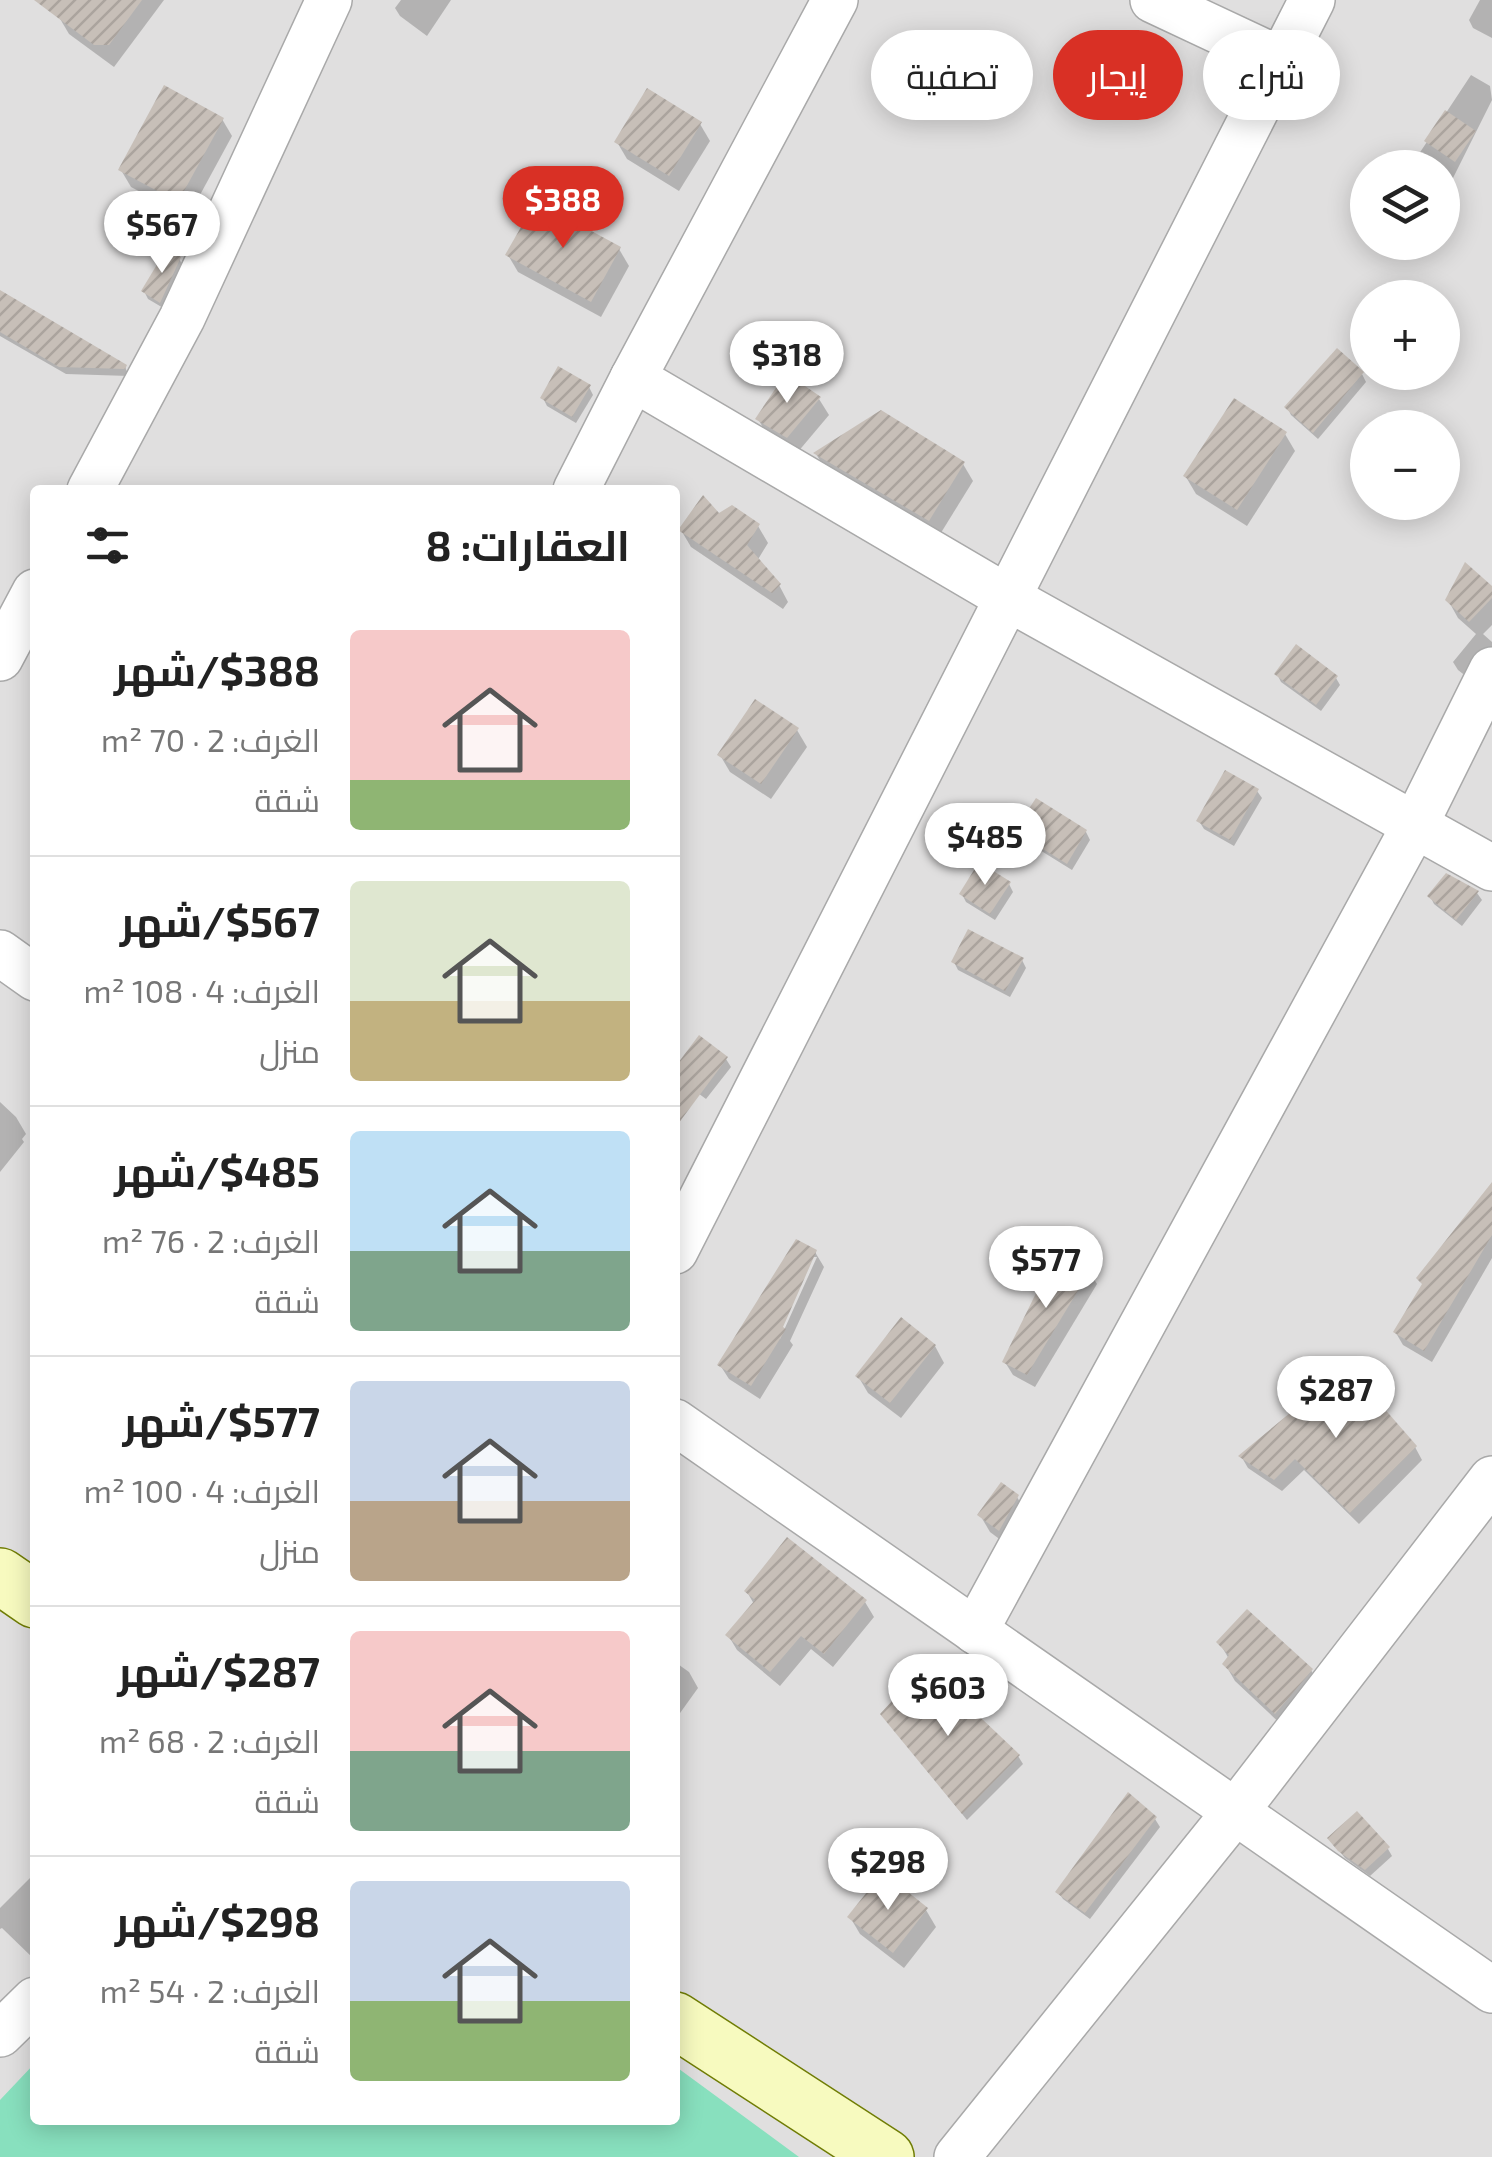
<!DOCTYPE html>
<html lang="ar">
<meta charset="utf-8">
<style>
:root{--surface:#fff;--page:#f2f2f2;--text:#222;--muted:#767676;--line:#e0e0e0;--accent:#d93025}
body{margin:0;font-family:"Exo 2",Cairo,sans-serif;background:var(--page);color:var(--text);direction:rtl;height:100vh;display:flex;flex-direction:column;font-size:38px;white-space:nowrap}
*{box-sizing:border-box;margin:0}
p{font-size:32px;color:var(--muted)}
.icon{flex:none;width:55px;height:55px;fill:none;stroke:currentColor;stroke-width:2;stroke-linecap:round;stroke-linejoin:round}
.map{position:relative;flex:1;overflow:hidden;direction:ltr}
.details{position:absolute;left:30px;top:485px;width:650px;height:1640px;display:flex;flex-direction:column;background:var(--surface);border-radius:10px;box-shadow:0 5px 25px #0003;direction:rtl}
.details>*{flex:none}
.banner{position:absolute;left:710px;top:30px;width:630px;height:90px;direction:rtl;display:flex;gap:20px}
.buttons{position:absolute;left:1350px;top:150px;display:grid;gap:20px}
.buttons a{display:grid;place-items:center;width:110px;height:110px;border-radius:50%;background:var(--surface);box-shadow:0 5px 25px #0003;font-size:50px}
.price{position:absolute;translate:-50% -85px;padding:0 22px;border-radius:35px;background:#fff;color:#222;font-size:32px;line-height:65px;filter:drop-shadow(0 2px 5px #0008)}
.price::after{content:'';position:absolute;left:50%;top:60px;width:30px;height:22px;margin-left:-15px;background:inherit;clip-path:polygon(0 0,100% 0,50% 100%)}
.price.active{background:var(--accent);color:#fff}
ul{padding:0;list-style:none}
li{display:flex;align-items:center;gap:30px;height:250px;padding:0 50px}
li+li{border-top:2px solid var(--line)}
li span{display:grid;place-items:center;flex:none;width:280px;height:200px;border-radius:10px;color:#555}
li>.icon{margin-inline-start:auto}
span .icon{width:120px;height:120px;fill:#fffc;stroke-width:1}
li b{font-size:42px}
h2{display:flex;justify-content:space-between;align-items:center;height:120px;padding:0 50px;font-size:42px}
.pill{padding:0 35px;border-radius:45px;background:var(--surface);box-shadow:0 5px 25px #0003;font-size:35px;line-height:90px}
.pill.active{background:var(--accent);color:#fff}
.map>svg:first-child{display:block}
.residential{fill:#e0dfdf;fill-rule:evenodd}
.pitch{fill:#88e0be}
.shadow{fill:#0003;fill-rule:evenodd}
.building{fill:url(#building-hatch)}
.lines{fill:none;stroke-linecap:round;stroke-linejoin:round}
.minor-casing{stroke:#a9a9a9;stroke-width:48}
.secondary-casing{stroke:#707d05;stroke-width:58}
.minor{stroke:#fff;stroke-width:45}
.secondary{stroke:#f7fabf;stroke-width:55}
</style>
<div class="map">
<svg width="1492" height="2157" viewBox="0 0 1492 2157">
<defs>
<pattern id="building-hatch" width="6" height="6" patternUnits="userSpaceOnUse" patternTransform="scale(2.5)"><rect width="6" height="6" fill="#c7bfb8"/><path d="M-1 1l2-2M0 6l6-6M5 7l2-2" fill="none" stroke="#aba49e"/></pattern>
</defs>
<rect width="100%" height="100%" fill="#f2efe9"/>
<path class="residential" d="M 0,0 L 1492,0 L 1492,2157 L 0,2157 ZM 1368,168 L 1442,168 L 1442,242 L 1368,242 ZM 1368,298 L 1442,298 L 1442,372 L 1368,372 ZM 1368,428 L 1442,428 L 1442,502 L 1368,502 ZM 35,490 L 675,490 L 675,2120 L 35,2120 Z"/>
<polygon class="pitch" points="35,2063 35,2120 675,2120 675,2066 799,2157 0,2157 0,2100"/>
<g class="shadow">
<polygon points="71,0 164,0 114,67 69,34 59,17"/>
<polygon points="401,0 451,0 427,36 400,16 395,8"/>
<polygon points="1480,0 1492,0 1492,38 1473,28 1469,20"/>
<polygon points="1471,75 1490,86 1492,100 1449,186 1442,184 1442,168 1412,168 1411,166"/>
<polygon points="222,119 232,136 188,217 131,187 121,170"/>
<polygon points="700,124 710,141 679,191 627,159 617,142"/>
<polygon points="619,249 629,266 601,317 518,272 508,255"/>
<polygon points="179,259 184,267 165,309 148,299 144,291"/>
<polygon points="0,304 125,367 129,376 66,374 0,336"/>
<polygon points="1362,374 1366,382 1318,439 1291,415 1287,407"/>
<polygon points="589,387 593,395 576,423 547,406 543,398"/>
<polygon points="819,399 829,415 797,453 768,436 758,419"/>
<polygon points="1285,434 1295,451 1247,526 1196,494 1186,477"/>
<polygon points="816,454 963,464 973,481 939,536 826,470"/>
<polygon points="719,517 758,526 768,543 757,561 779,585 788,602 783,609 691,547 681,530"/>
<polygon points="1492,590 1492,625 1483,634 1492,642 1492,652 1467,677 1458,670 1453,662 1476,634 1458,618 1448,600"/>
<polygon points="1277,674 1336,678 1340,685 1321,711 1281,682"/>
<polygon points="797,730 807,747 771,799 730,772 720,755"/>
<polygon points="1257,791 1262,798 1234,846 1204,829 1199,821"/>
<polygon points="1017,831 1086,832 1090,840 1072,870 1022,839"/>
<polygon points="1009,884 1013,892 995,920 966,902 962,894"/>
<polygon points="1477,893 1482,900 1462,926 1434,904 1430,896"/>
<polygon points="1022,960 1026,968 1010,997 958,970 954,962"/>
<polygon points="726,1059 731,1067 706,1099 679,1079 675,1071"/>
<polygon points="0,1102 16,1117 26,1134 22,1139 24,1142 0,1172"/>
<polygon points="1492,1186 1492,1258 1432,1362 1403,1345 1396,1333"/>
<path d="M 815,1252 L 824,1267 L 790,1341 L 793,1345 L 760,1399 L 729,1379 L 720,1365 ZM 811,1257 L 817,1257 L 780,1339 L 775,1337 Z"/>
<polygon points="1089,1271 1097,1284 1035,1387 1013,1375 1005,1362"/>
<polygon points="935,1346 944,1363 901,1418 868,1393 858,1376"/>
<polygon points="1415,1447 1422,1460 1359,1524 1304,1470 1282,1491 1248,1468 1241,1456"/>
<polygon points="1017,1497 1027,1514 1010,1547 990,1532 980,1515"/>
<polygon points="747,1592 865,1602 874,1617 833,1667 811,1649 780,1686 737,1650 728,1635 754,1604"/>
<polygon points="1219,1642 1311,1670 1320,1687 1286,1729 1235,1681 1225,1664 1229,1659"/>
<polygon points="675,1662 689,1672 698,1688 675,1720"/>
<polygon points="888,1722 1018,1756 1023,1764 967,1820"/>
<polygon points="1155,1819 1160,1827 1090,1919 1063,1899 1058,1892"/>
<polygon points="1330,1839 1388,1849 1392,1856 1370,1876 1345,1858"/>
<polygon points="35,1873 35,1960 2,1928 0,1929 0,1908"/>
<polygon points="926,1910 936,1927 904,1968 860,1934 850,1917"/>
</g>
<g class="building">
<polygon points="34,0 142,0 109,45 94,45"/>
<polygon points="164,85 224,118 178,202 118,170"/>
<polygon points="647,88 702,122 669,176 614,142"/>
<polygon points="1445,110 1476,131 1455,162 1424,141"/>
<polygon points="536,201 621,247 591,302 505,255"/>
<polygon points="167,248 181,257 160,303 141,291"/>
<polygon points="0,290 127,365 125,369 59,367 0,332"/>
<polygon points="1337,348 1364,372 1313,433 1284,407"/>
<polygon points="558,366 591,385 572,417 540,398"/>
<polygon points="786,373 821,397 787,438 755,419"/>
<polygon points="1234,398 1287,432 1237,510 1183,476"/>
<polygon points="881,410 965,462 929,521 813,453"/>
<polygon points="703,495 719,513 732,505 760,524 747,545 781,584 772,593 678,530"/>
<polygon points="1465,562 1492,586 1492,598 1469,622 1445,600"/>
<polygon points="1296,644 1338,676 1316,705 1274,674"/>
<polygon points="755,699 799,728 761,784 717,755"/>
<polygon points="1225,770 1259,789 1230,840 1196,821"/>
<polygon points="1036,798 1087,830 1067,864 1014,831"/>
<polygon points="979,862 1011,882 990,914 959,894"/>
<polygon points="1446,873 1479,891 1456,920 1427,896"/>
<polygon points="968,929 1024,958 1005,991 951,962"/>
<polygon points="699,1035 728,1057 675,1128 675,1067"/>
<polygon points="1492,1182 1492,1235 1424,1351 1393,1332 1422,1284 1416,1278"/>
<polygon points="796,1239 817,1250 783,1327 786,1329 751,1386 717,1365"/>
<polygon points="1059,1250 1091,1269 1027,1375 1002,1362 1044,1277"/>
<polygon points="901,1317 936,1345 890,1403 855,1376"/>
<polygon points="1347,1366 1417,1446 1350,1513 1295,1459 1274,1480 1238,1456"/>
<polygon points="1001,1482 1019,1495 999,1531 977,1515"/>
<polygon points="787,1537 867,1600 824,1654 801,1636 770,1672 725,1635 755,1600 744,1591"/>
<polygon points="1247,1609 1313,1669 1275,1714 1222,1664 1229,1655 1216,1642"/>
<polygon points="925,1665 1020,1755 962,1814 880,1714"/>
<polygon points="1128,1792 1157,1817 1085,1913 1055,1892"/>
<polygon points="1357,1811 1390,1847 1365,1870 1338,1851 1327,1838"/>
<polygon points="883,1872 928,1908 893,1953 847,1917"/>
</g>
<g class="lines">
<defs>
<g id="minor">
<polyline points="1153,0 1283,61"/>
<polyline points="633,378 1008,598 1492,868"/>
<polyline points="90,490 182,318 329,0"/>
<polyline points="576,490 633,378 835,0"/>
<polyline points="0,658 35,592"/>
<polyline points="0,953 35,978"/>
<polyline points="675,1251 1312,0"/>
<polyline points="675,1422 1492,1990"/>
<polyline points="975,1631 1415,825 1492,670"/>
<polyline points="0,2034 35,2000"/>
<polyline points="957,2157 1235,1812 1492,1479"/>
</g>
<g id="secondary">
<polyline points="0,1576 35,1600"/>
<polyline points="675,2020 886,2157"/>
</g>
</defs>
<use href="#minor" class="minor-casing"/>
<use href="#secondary" class="secondary-casing"/>
<use href="#minor" class="minor"/>
<use href="#secondary" class="secondary"/>
</g>
</svg>
<div class="buttons">
<a><svg class="icon" aria-label="layers" viewBox="0 0 24 24"><path d="M12 4l9 5-9 5-9-5zM3 14l9 5 9-5"/></svg></a>
<a>+</a>
<a>−</a>
</div>
<b class="price active" style="left:563px;top:251px">$388</b>
<b class="price" style="left:162px;top:276px">$567</b>
<b class="price" style="left:787px;top:406px">$318</b>
<b class="price" style="left:985px;top:888px">$485</b>
<b class="price" style="left:1046px;top:1311px">$577</b>
<b class="price" style="left:1336px;top:1441px">$287</b>
<b class="price" style="left:948px;top:1739px">$603</b>
<b class="price" style="left:888px;top:1913px">$298</b>
<div class="banner">
<a class="pill">شراء</a>
<a class="pill active">إيجار</a>
<a class="pill">تصفية</a>
</div>
<section class="details">
<h2>العقارات: 8<svg class="icon" aria-label="filters" viewBox="0 0 24 24"><path d="M4 7h16M4 17h16"/><circle cx="9" cy="7" r="2"/><circle cx="15" cy="17" r="2"/></svg></h2>
<ul>
<li><span style="background:linear-gradient(#f6c9c9 75%,#8fb573 0)"><svg class="icon" aria-label="home" viewBox="0 0 24 24"><path d="M3 11l9-7 9 7M6 9v11h12V9"/></svg></span><div><b>$388/شهر</b><p>الغرف: 2 · 70 m²</p><p>شقة</p></div></li>
<li><span style="background:linear-gradient(#dfe7d0 60%,#c2b280 0)"><svg class="icon" aria-label="home" viewBox="0 0 24 24"><path d="M3 11l9-7 9 7M6 9v11h12V9"/></svg></span><div><b>$567/شهر</b><p>الغرف: 4 · 108 m²</p><p>منزل</p></div></li>
<li><span style="background:linear-gradient(#bfe0f5 60%,#7fa58c 0)"><svg class="icon" aria-label="home" viewBox="0 0 24 24"><path d="M3 11l9-7 9 7M6 9v11h12V9"/></svg></span><div><b>$485/شهر</b><p>الغرف: 2 · 76 m²</p><p>شقة</p></div></li>
<li><span style="background:linear-gradient(#c9d6e8 60%,#b9a48a 0)"><svg class="icon" aria-label="home" viewBox="0 0 24 24"><path d="M3 11l9-7 9 7M6 9v11h12V9"/></svg></span><div><b>$577/شهر</b><p>الغرف: 4 · 100 m²</p><p>منزل</p></div></li>
<li><span style="background:linear-gradient(#f6c9c9 60%,#7fa58c 0)"><svg class="icon" aria-label="home" viewBox="0 0 24 24"><path d="M3 11l9-7 9 7M6 9v11h12V9"/></svg></span><div><b>$287/شهر</b><p>الغرف: 2 · 68 m²</p><p>شقة</p></div></li>
<li><span style="background:linear-gradient(#c9d6e8 60%,#8fb573 0)"><svg class="icon" aria-label="home" viewBox="0 0 24 24"><path d="M3 11l9-7 9 7M6 9v11h12V9"/></svg></span><div><b>$298/شهر</b><p>الغرف: 2 · 54 m²</p><p>شقة</p></div></li>
</ul>
</section>
</div>
